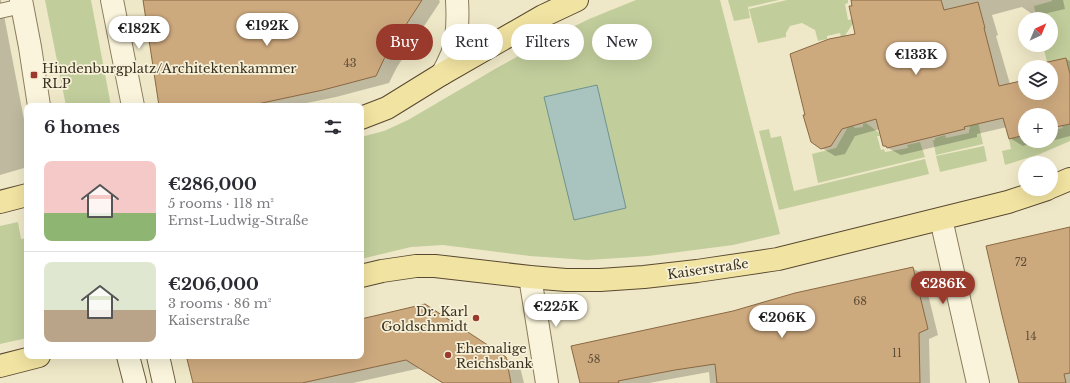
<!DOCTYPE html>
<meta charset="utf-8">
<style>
:root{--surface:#fff;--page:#f2f2f3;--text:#2b2b33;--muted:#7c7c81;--line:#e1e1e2;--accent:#9a3a2c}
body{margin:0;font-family:"Libre Baskerville",serif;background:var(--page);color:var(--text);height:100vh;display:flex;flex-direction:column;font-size:15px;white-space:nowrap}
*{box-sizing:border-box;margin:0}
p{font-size:13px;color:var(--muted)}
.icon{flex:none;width:22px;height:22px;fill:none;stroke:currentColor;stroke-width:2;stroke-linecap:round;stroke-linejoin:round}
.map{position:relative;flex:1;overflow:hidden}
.details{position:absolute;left:24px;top:103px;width:340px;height:256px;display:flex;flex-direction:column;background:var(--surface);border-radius:8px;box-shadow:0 4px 16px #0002}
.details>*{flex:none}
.guide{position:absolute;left:376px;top:24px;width:380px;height:36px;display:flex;gap:8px}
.needle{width:26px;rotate:44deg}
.buttons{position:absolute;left:1018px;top:12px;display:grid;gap:8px}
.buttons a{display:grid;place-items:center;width:40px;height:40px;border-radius:50%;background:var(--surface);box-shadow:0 4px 16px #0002;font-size:20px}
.price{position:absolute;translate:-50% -34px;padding:0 9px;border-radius:14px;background:#fff;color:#222;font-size:13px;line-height:26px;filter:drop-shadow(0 1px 2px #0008)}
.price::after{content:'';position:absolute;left:50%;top:24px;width:12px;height:9px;margin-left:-6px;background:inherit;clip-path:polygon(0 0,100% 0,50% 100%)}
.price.current{background:var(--accent);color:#fff}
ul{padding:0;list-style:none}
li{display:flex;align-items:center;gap:12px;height:100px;padding:0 20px}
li+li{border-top:1px solid var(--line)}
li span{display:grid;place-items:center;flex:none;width:112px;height:80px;border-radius:8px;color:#555}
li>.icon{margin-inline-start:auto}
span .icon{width:48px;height:48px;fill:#fffc;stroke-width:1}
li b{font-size:17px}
h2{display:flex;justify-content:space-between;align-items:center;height:48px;padding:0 20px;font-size:17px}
.tag{padding:0 14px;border-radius:18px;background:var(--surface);box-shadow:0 4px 16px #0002;font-size:14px;line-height:36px}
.tag.current{background:var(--accent);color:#fff}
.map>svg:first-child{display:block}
.green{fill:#c1cd9b}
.water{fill:#a9c3bf;stroke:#6f928e}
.shadow{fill:#0003}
.building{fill:#cda97e;stroke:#8a6942}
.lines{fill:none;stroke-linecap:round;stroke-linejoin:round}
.lane-casing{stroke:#8b7c5d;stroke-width:16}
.street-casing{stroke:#8b7c5d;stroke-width:24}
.secondary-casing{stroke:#6d5c40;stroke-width:24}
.primary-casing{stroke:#594931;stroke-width:24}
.lane{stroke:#f9f4db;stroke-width:14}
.street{stroke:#f9f4db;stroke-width:22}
.secondary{stroke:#f9f4db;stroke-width:22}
.primary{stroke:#f1e3a1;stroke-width:22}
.poi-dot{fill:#9a3a2c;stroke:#f6f1d8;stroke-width:1.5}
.labels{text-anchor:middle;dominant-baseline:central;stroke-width:3.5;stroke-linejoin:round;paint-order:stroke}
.number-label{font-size:11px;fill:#604f38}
.poi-label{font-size:13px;fill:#3b3120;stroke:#f6f1d8;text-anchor:start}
.street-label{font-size:13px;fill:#3b3120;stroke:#f6f1d8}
</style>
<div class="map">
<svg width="1070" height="383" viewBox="0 0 1070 383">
<rect width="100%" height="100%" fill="#efe8c8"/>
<g class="green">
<polygon points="45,0 91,0 111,106 66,106"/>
<polygon points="636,0 720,0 780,234 733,245 648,256 619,258 587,260 530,256 443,245 411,247 361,259 361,137 384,131 408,120 495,69 555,36 589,19"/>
<polygon points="728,0 779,0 748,7 750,18 734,21"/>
<polygon points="787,0 848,0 848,3 845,4 848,20 854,19 854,22 844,37 841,37 840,33 827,36 827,39 818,41 815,30 802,23 790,26 786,33 786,37 758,43 749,9"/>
<polygon points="1052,0 1070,0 1070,74 1066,58 1047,62 1043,45 1051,45 1051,19 1037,19 1034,6 1052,1"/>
<polygon points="977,117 983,144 936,155 933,140 935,140 935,138 945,135 946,138 969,133 969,130 970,129 968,119"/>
<polygon points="866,123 878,132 880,136 877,136 881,150 884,149 885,152 908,148 907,145 920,142 925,157 818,183 812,154 836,148 848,127 853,126 855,128 863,127 863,124"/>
<polygon points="1070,124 1070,141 1040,154 1005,165 1002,151 1011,149 1009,139 1025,135 1025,141 1051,141 1051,131 1063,128 1062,126"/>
<polygon points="769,129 771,138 781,136 794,191 925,159 929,174 779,210 759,131"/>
<polygon points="984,146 987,161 940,172 936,156"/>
<polygon points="18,222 21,239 27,238 27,338 0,344 0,226"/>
</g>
<polygon class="water" points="597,85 626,208 574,220 544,97"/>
<g class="shadow">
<polygon points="0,0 1,0 27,135 27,164 24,168 0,175"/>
<polygon points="144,0 439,0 440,2 397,67 389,83 336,97 292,106 160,106"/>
<polygon points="869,0 1063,0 1065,9 1035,16 1022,7 992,15 998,35 996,36 1010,84 1025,81 1025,93 1051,93 1051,67 1036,67 1066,59 1070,61 1070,136 1051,141 1051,115 1025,115 1025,141 1051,141 1043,143 1040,141 1023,146 1010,138 1007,127 977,134 977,137 901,155 884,146 880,129 855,136 845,154 835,156 822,148 807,116 856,35"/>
<polygon points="1070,227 1070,383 1020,383"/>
<polygon points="912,268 923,274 938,335 929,339 930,383 710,383 709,372 649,383 581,383 733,312"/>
<polygon points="425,305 520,367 524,383 445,383 421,368 353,383 194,383 205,356 361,356 361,320"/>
</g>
<g class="building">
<polygon points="143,0 422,0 384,59 376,76 323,90 248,106 159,106"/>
<polygon points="851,0 941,0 944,10 978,2 985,28 984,28 999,86 1025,80 1025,93 1051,93 1051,67 1035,67 1034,65 1066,58 1070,74 1070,124 1051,128 1051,115 1025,115 1025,135 1009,139 1003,118 964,127 965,129 887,148 886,146 883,146 876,119 842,129 831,146 821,149 811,142 803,115 805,115 790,54 829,39 855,34 849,6 852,6"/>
<polygon points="1070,227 1070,373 1064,374 1066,383 1019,383 1002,315 986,246"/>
<polygon points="913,267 928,329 919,333 920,383 717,383 715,364 675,370 618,381 619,383 580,383 571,346 733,311 795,293"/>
<polygon points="425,304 506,357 511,383 443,383 406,360 302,383 193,383 187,359 201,356 361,356 361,319"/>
</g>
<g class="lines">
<defs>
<polyline id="lane" points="0,11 22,6"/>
<g id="street">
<polyline points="21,0 30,47 39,106"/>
<polyline points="112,0 133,106"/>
<path d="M 442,74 C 446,68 449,61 452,54 C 458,38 458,17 457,0"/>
<polyline points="941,219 978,383"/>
<polyline points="530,277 547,383"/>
</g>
<g id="secondary">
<polyline points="128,356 135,383"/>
<polyline points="158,356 164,383"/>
</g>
<g id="primary">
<polyline points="361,118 387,108 442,74 543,16 577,0"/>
<polyline points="1051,187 1070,179"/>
<polyline points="0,202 27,195"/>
<polyline points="361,276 382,271 416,266 435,266 530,277 566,280 600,280 644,277 697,271 778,259 1008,202 1047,189"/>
<polyline points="0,366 39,356"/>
</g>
</defs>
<use href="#lane" class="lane-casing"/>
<use href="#street" class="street-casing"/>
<use href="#secondary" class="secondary-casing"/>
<use href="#primary" class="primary-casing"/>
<use href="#lane" class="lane"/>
<use href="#street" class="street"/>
<use href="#secondary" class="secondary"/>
<use href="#primary" class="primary"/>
</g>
<g class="poi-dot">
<rect x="30" y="71" width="8" height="8" rx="2"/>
<circle cx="476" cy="318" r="4"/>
<circle cx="448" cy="355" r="4"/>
</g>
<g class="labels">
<g class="number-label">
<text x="350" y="63">43</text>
<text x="1021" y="262">72</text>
<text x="860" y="301">68</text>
<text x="1031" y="336">14</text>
<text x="897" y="353">11</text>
<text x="594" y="359">58</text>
</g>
<g class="poi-label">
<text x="42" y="68">Hindenburgplatz/Architektenkammer<tspan x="42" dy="15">RLP</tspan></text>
<text x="468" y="311" text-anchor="end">Dr. Karl<tspan x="468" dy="15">Goldschmidt</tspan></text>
<text x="456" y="348">Ehemalige<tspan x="456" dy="15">Reichsbank</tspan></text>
</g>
<g class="street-label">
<text transform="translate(708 269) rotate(-8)">Kaiserstraße</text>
</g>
</g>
</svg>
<div class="buttons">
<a><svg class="needle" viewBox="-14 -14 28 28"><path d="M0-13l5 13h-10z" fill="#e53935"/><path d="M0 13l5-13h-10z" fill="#7c7c81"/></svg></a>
<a><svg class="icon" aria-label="layers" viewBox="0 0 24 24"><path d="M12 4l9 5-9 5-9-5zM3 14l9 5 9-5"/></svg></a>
<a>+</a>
<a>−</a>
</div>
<b class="price" style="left:267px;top:47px">€192K</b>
<b class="price" style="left:139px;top:50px">€182K</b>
<b class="price" style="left:916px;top:76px">€133K</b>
<b class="price current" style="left:943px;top:305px">€286K</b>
<b class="price" style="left:556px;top:328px">€225K</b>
<b class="price" style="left:782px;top:339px">€206K</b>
<div class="guide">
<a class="tag current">Buy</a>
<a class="tag">Rent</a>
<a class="tag">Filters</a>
<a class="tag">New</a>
</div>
<section class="details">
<h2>6 homes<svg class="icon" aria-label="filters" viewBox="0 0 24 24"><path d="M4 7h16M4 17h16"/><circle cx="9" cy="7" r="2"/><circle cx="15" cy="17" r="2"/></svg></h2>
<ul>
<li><span style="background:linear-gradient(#f6c9c9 65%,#8fb573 0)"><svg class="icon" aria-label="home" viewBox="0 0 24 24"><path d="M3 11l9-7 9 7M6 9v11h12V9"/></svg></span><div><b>€286,000</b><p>5 rooms · 118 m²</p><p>Ernst-Ludwig-Straße</p></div></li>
<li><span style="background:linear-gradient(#dfe7d0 60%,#b9a48a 0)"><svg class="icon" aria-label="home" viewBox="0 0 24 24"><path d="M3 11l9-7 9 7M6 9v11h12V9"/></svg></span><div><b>€206,000</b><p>3 rooms · 86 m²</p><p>Kaiserstraße</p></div></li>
</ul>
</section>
</div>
